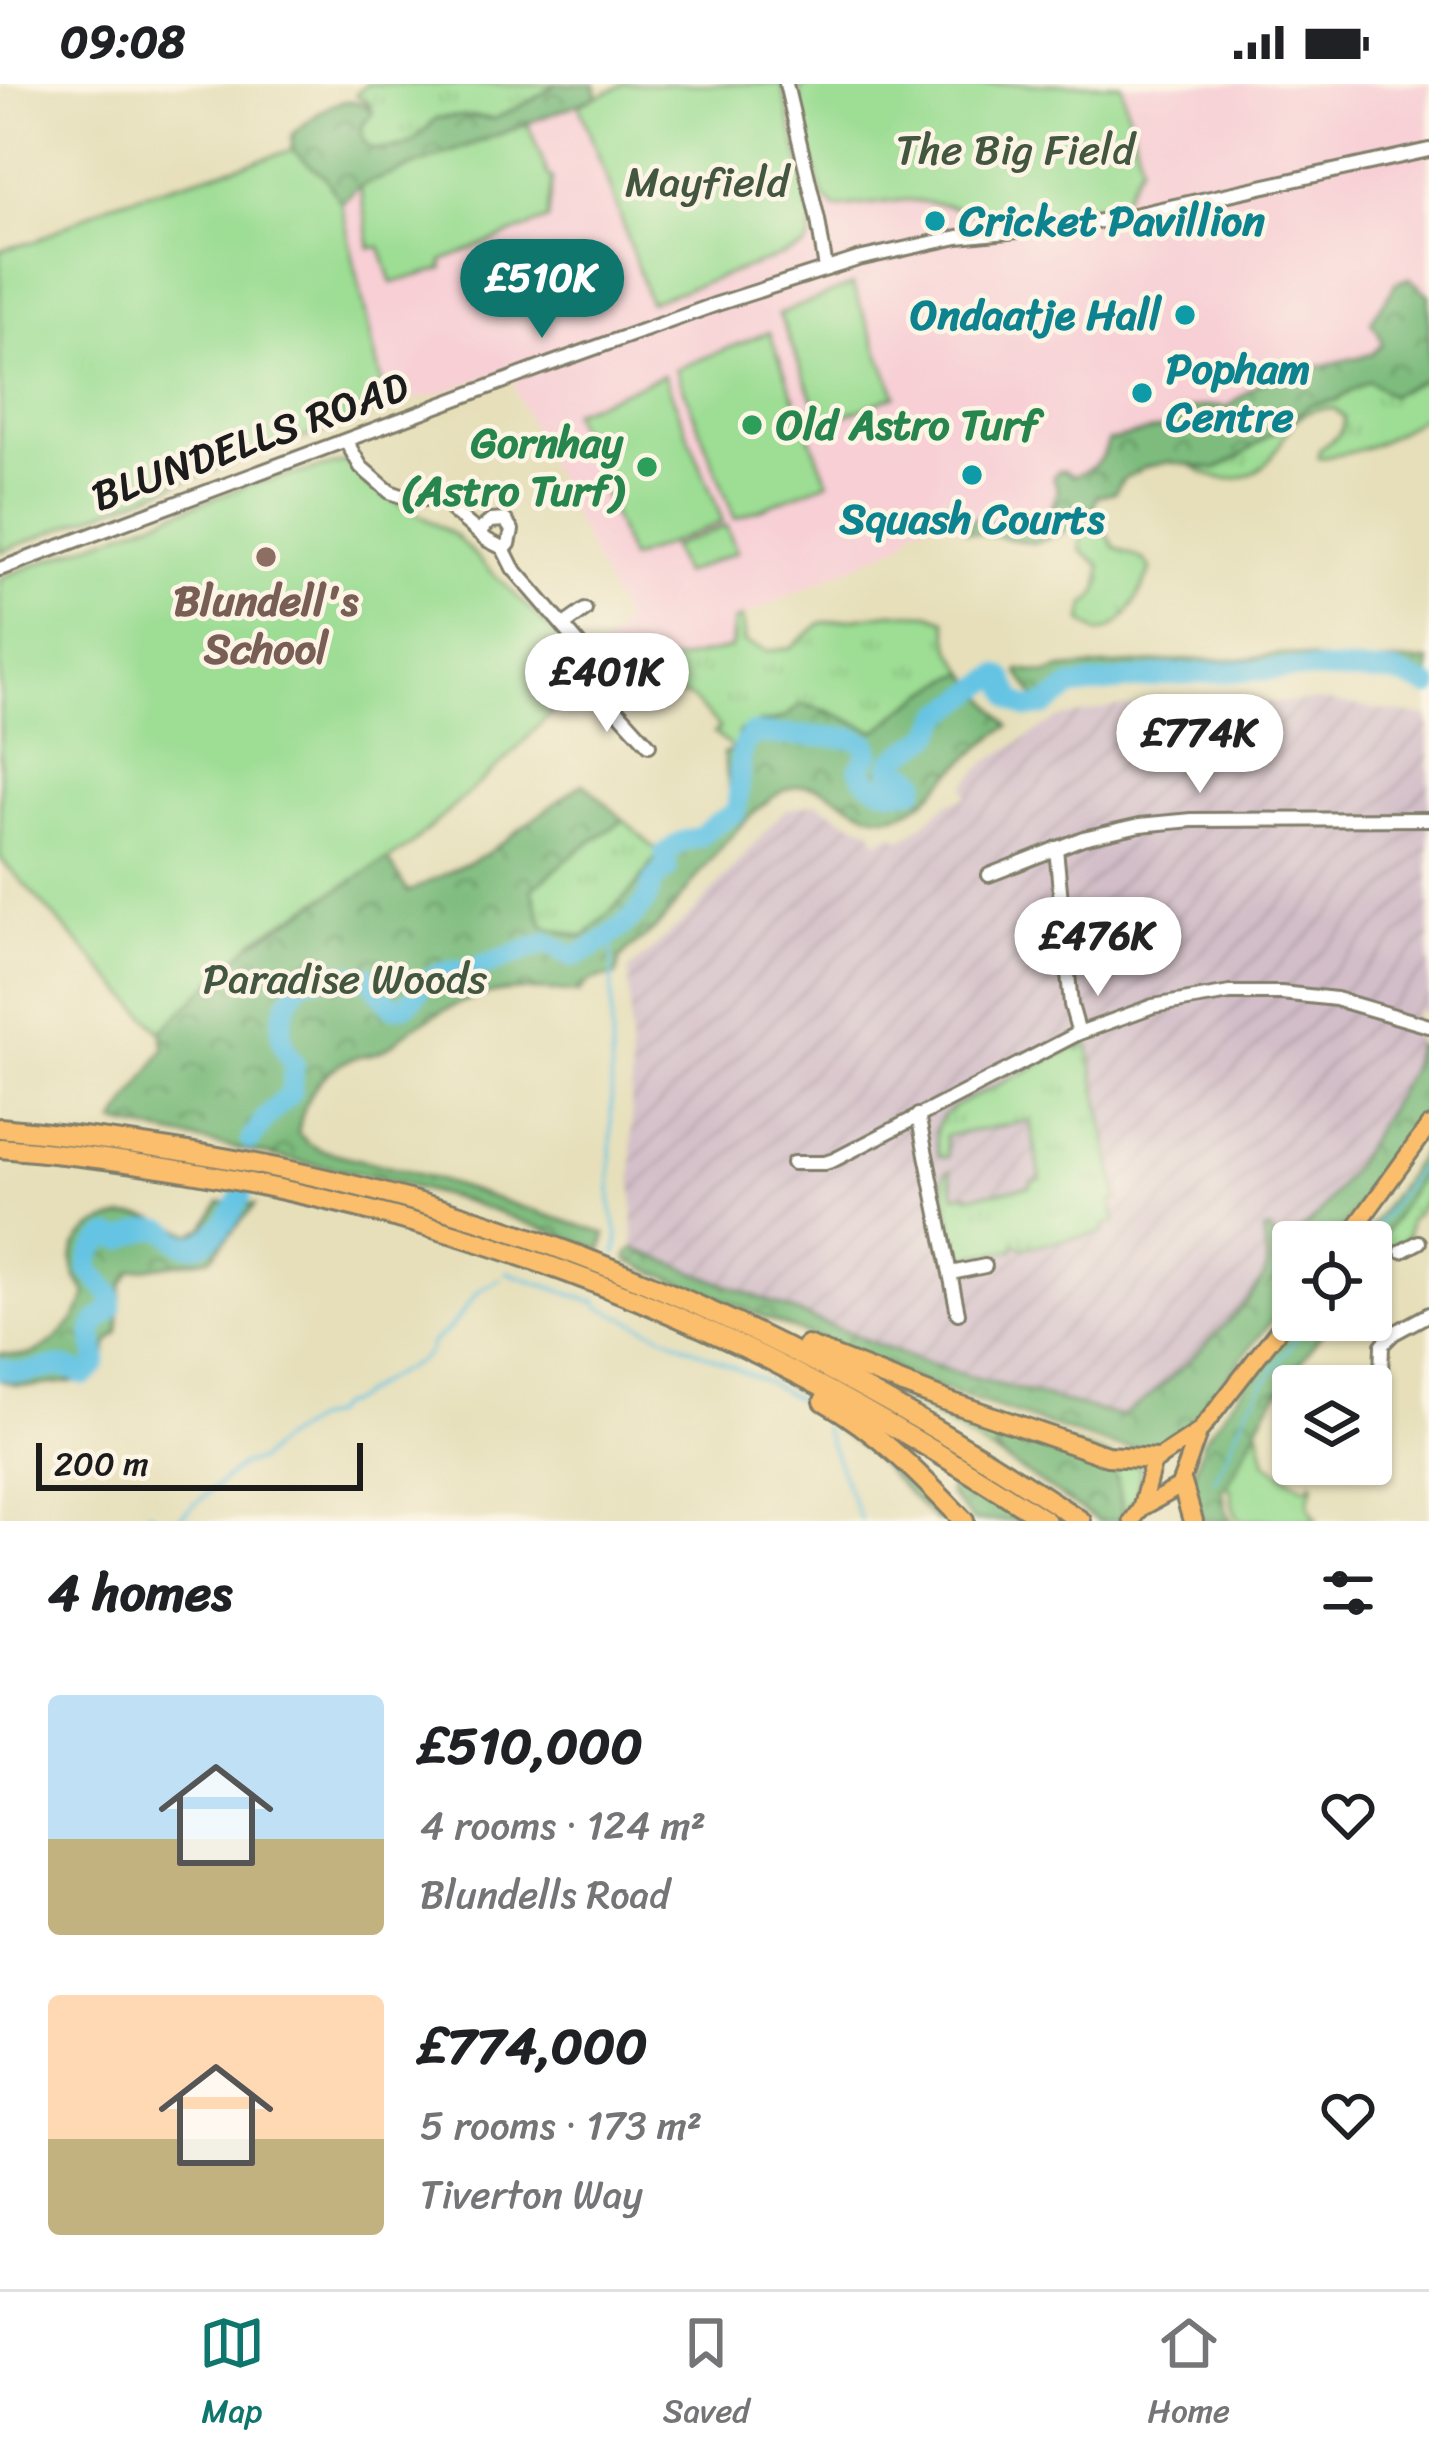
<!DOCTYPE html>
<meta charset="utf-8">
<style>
:root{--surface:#fff;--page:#f2f2f2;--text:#202124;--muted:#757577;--line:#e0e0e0;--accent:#0f766e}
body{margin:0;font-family:Sriracha,sans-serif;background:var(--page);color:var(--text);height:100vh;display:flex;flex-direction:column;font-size:45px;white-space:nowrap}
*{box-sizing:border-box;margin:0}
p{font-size:39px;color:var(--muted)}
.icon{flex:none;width:66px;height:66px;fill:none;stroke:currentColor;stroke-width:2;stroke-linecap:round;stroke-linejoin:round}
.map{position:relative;height:1437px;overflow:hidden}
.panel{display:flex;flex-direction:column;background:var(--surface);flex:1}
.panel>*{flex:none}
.tools{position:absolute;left:1272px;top:1137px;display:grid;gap:24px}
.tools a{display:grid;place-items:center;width:120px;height:120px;border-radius:12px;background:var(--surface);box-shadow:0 3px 9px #0004;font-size:60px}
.scale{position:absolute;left:36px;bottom:30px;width:327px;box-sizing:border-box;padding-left:12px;border:6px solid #1c1c1c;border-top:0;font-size:33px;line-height:42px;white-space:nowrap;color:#1c1c1c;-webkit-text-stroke:9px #fcf5e5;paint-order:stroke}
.price{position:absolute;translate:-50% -102px;padding:0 27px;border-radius:42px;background:#fff;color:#222;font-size:39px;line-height:78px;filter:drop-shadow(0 3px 6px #0008)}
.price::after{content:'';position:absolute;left:50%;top:72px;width:36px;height:27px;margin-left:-18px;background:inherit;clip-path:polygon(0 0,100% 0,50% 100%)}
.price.on{background:var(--accent);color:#fff}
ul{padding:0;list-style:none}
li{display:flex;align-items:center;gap:36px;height:300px;padding:0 48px}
li span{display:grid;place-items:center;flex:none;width:336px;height:240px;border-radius:12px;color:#555}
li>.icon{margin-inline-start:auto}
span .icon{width:144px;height:144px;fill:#fffc;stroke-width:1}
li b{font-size:51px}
h2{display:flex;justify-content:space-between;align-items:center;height:144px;padding:0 48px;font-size:51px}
.status{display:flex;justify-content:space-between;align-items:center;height:84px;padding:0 60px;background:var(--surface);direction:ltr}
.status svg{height:33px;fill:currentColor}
.tabs{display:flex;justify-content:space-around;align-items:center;height:168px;border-top:3px solid var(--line);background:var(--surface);font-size:33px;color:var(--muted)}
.tabs a{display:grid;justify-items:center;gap:6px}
.tabs .on{color:var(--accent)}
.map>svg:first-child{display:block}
.built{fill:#f7cfd5}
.industrial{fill:url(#industrial-furrows)}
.grass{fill:url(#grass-tufts);stroke:#5c7c58;stroke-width:3}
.forest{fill:url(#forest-crowns);stroke:#4d6c4d;stroke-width:3}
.park{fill:#9ddd94;stroke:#5c7c58;stroke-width:3}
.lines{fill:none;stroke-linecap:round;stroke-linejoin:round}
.stream{stroke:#65c4e3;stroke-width:3}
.river{stroke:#65c4e3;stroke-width:21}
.minor-casing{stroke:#817e6b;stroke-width:18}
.major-casing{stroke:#817e6b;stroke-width:21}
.highway-casing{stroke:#817e6b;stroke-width:24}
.minor{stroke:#fff;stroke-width:12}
.major{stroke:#fabe6d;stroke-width:15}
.highway{stroke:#fabe6d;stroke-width:18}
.culture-dot{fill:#0f9aa8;stroke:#fcf5e5;stroke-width:4.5}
.leisure-dot{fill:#2e9e5b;stroke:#fcf5e5;stroke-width:4.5}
.education-dot{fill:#8d6e63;stroke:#fcf5e5;stroke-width:4.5}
.labels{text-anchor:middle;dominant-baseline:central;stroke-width:9;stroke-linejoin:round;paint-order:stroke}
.park-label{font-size:42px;fill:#435640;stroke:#fcf5e5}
.culture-label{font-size:42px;font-weight:bold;fill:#0d838f;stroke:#fcf5e5;text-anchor:start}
.leisure-label{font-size:42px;font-weight:bold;fill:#27864d;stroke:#fcf5e5;text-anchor:start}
.street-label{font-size:42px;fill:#1c1c1c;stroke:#fcf5e5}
.education-label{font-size:42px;font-weight:bold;fill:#785e54;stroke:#fcf5e5}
</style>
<div class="status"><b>09:08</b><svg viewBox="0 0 49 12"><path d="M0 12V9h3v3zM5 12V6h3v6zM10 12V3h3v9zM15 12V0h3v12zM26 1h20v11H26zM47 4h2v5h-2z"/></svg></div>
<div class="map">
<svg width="1429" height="1437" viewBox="0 0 1429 1437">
<defs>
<pattern id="industrial-furrows" width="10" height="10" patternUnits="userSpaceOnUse" patternTransform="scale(3)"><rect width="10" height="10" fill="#d2bdc8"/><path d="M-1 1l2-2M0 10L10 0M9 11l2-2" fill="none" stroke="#b4a2ab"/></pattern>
<pattern id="grass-tufts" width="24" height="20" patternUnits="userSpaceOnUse" patternTransform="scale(3)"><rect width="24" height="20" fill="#9ddd94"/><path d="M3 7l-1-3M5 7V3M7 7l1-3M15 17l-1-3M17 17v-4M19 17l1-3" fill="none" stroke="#87bd7f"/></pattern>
<pattern id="forest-crowns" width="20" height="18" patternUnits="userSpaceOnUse" patternTransform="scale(3)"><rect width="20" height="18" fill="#7ebc7e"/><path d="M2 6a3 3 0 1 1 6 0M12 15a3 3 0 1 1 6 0" fill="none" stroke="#669866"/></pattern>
</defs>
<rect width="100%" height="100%" fill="#fcf5e5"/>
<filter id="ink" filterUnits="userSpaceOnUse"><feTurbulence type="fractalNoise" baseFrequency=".00833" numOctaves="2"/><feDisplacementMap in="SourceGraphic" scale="24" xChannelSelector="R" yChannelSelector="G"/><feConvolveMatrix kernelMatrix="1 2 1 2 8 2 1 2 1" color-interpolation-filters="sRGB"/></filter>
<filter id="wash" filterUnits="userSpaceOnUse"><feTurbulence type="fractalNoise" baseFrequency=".004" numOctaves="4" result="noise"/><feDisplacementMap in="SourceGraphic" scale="48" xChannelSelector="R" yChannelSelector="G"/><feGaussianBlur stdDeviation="2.7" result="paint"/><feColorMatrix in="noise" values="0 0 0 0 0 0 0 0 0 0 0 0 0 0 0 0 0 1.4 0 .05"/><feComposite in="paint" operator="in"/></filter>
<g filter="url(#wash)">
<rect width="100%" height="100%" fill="#e6dfba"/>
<polygon class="built" points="625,0 1429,0 1429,57 1422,59 1429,80 1429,205 1427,208 1429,211 1429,270 1310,321 1194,383 1168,378 1145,383 1123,395 1115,408 1097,412 1094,423 1099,436 1072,447 1033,459 981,451 936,437 914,443 903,459 734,537 731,564 652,582 605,624 593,614 583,595 510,672 407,764 257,854 161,948 0,774 0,494 249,401 346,378 367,401 454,451 573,567 591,576 622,542 621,532 539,360 516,308 511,284 436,311 386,321 0,468 0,166 34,158 109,120 292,66 353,92 579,21"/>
<polygon class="industrial" points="1322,617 1429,633 1429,927 1415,926 1416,961 1411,985 1357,1078 1318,1132 1295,1152 1272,1155 1263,1147 1266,1183 1263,1195 1230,1237 1179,1288 1139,1318 1129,1329 1119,1332 973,1294 916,1276 634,1164 629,887 696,826 785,726 817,719 849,737 871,745 877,757 893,750 901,755 913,749 948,719 967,713 964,702 986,679 1057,635 1115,623"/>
<g class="grass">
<path d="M 366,0 L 556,0 L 533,16 L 494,35 L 475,32 L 436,34 C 413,60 407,66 371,65 L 363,56 L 362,42 L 371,21 L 356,10 Z"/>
<path d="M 1429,293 L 1429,329 C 1389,355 1367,369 1318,374 L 1319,366 C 1332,357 1343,351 1344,334 L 1335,325 C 1326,324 1315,325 1307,329 C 1288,337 1283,359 1271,374 C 1250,399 1219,401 1194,383 L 1217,385 L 1242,371 L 1310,321 L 1336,316 L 1368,296 L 1390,311 Z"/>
<path d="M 1099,436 L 1115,463 L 1144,476 L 1151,485 C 1139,511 1127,544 1098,549 L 1082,537 L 1085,521 C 1101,509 1101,499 1100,481 L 1081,467 L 1080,451 L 1072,447 Z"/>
<path d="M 891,529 L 929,530 L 946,536 L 951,565 L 967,589 C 942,596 927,610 906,623 C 894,631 888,642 874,647 L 828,627 L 772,639 L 759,639 L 734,666 L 714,649 L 720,644 L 691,614 L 677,610 L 652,582 L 731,564 L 734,537 L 742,534 L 745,559 L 768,567 L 791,564 L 821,539 Z"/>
<polygon points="624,736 659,769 636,802 585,853 544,843 532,804 580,765"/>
<path d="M 1088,957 L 1118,1115 L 1112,1117 L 1116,1139 L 1104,1141 L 1103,1149 L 1023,1164 L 1015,1160 L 1013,1166 L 962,1173 L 956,1166 L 943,1095 L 945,1089 L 950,1086 L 955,1111 L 968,1109 L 969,1112 L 1031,1102 L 1031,1097 L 1041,1095 L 1030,1037 L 945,1052 L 948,1073 L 942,1073 L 938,1070 C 932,1038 937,1032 965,1017 L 1076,963 L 1080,966 Z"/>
<path d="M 1429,1077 C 1429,1102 1429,1120 1409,1136 L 1408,1153 L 1378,1173 L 1371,1170 Z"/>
<polygon points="878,1299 1141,1382 1135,1421 1132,1418 1123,1430 1120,1409 997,1368 1005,1376"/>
</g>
<g class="forest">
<path d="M 556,0 L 595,0 L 597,13 L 360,102 L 341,119 L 325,93 L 292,66 L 292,51 C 314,32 347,0 373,28 L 362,42 L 363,56 L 371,65 C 407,67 413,60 436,34 L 464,32 L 494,35 L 533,16 Z"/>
<path d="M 1410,194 L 1429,211 L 1429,293 L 1390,311 L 1368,297 L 1336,316 L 1310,321 L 1242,371 L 1216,385 L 1168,378 L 1146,383 L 1123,395 L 1115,408 L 1097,412 L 1094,423 L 1099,436 L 1033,459 L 966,447 L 967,440 L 974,434 C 991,437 1033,453 1046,437 C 1048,434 1056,412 1058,407 L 1053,392 L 1059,387 L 1065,387 L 1073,392 C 1091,387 1104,376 1108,357 L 1175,341 L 1174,334 L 1179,327 C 1192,325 1217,319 1228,323 L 1265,295 L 1372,270 L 1382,260 L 1379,249 L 1371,239 C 1377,223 1390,215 1395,199 Z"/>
<path d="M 1284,570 C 1304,570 1321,580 1341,580 C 1371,581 1400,577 1429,577 L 1429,598 L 1393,586 L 1296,581 L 1146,590 L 1081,598 L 1062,604 L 1051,612 L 1037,615 L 1019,589 L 1020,586 L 1047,590 L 1062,585 L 1191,576 L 1243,575 Z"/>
<path d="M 967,589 L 1009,642 C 988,655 970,672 952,689 C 936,704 923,722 902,729 C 859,744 835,696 798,702 C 752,709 689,809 656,844 C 646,854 629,862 621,874 C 618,880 618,886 616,892 C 601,894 587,894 579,909 C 504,902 478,905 412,944 C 402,951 394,961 383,966 C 375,971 365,970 356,973 C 320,986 304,1012 298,1049 L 308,1059 L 321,1066 L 429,1093 L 606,1150 L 602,1166 L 468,1118 L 383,1095 L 115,1039 L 165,964 L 161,948 L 235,870 L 388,775 L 408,808 L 486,770 L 583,699 L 624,736 L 580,765 L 532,805 L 544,843 L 584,853 L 636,802 L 659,769 L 715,735 L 732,718 L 723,669 L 734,666 L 739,647 C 768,635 777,643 801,620 L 828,627 L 874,647 C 888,642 894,631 906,623 C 927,610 942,596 967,589 Z"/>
<path d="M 1416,961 L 1429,967 L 1429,1018 L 1333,1158 L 1293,1158 L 1293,1210 L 1193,1336 C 1169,1363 1139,1369 1106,1360 L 928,1301 L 628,1177 L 628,1172 L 634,1164 L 916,1276 L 973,1294 L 1119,1332 C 1144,1325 1251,1220 1263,1194 C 1270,1181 1264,1161 1263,1147 L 1272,1147 L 1273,1155 L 1295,1152 L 1318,1132 L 1358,1076 L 1411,985 Z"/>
<polygon points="1429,1059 1429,1077 1379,1159 1371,1168 1371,1158 1354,1158 1358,1154 1363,1154"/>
<path d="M 220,1118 L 255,1121 L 210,1174 L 131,1187 L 122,1202 L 118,1248 L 108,1259 L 103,1279 L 97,1289 L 85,1296 L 33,1302 L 16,1301 L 0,1296 L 0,1269 C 10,1271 21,1273 31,1270 C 55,1262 81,1233 86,1209 C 47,1161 99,1127 147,1133 C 163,1135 177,1144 192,1150 L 204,1144 Z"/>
<polygon points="1293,1236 1331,1236 1267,1324 1227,1402 1222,1404 1226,1428 1232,1437 1202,1437 1192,1398 1203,1357"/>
<path d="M 843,1339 C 885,1365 918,1402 952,1437 L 936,1437 L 867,1367 L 837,1345 L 837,1341 Z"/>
<polygon points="1015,1351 1106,1383 1116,1392 1123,1430 1117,1437 1099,1437 1005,1376 997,1368 995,1360 1001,1353"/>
<polygon points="960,1397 1027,1437 973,1437 949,1410 951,1401"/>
</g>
<g class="park">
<polygon points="625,0 782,0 813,136 809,158 804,164 649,218 612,108 579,21"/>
<polygon points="810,0 1121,0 1141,79 1124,113 1106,120 997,134 944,121 907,116 835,124 822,111 801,26 800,5"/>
<polygon points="528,40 548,91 553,94 548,136 442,177 443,185 392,199 380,163 370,164 360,102"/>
<polygon points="292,66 325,93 341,119 386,321 356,335 173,401 0,468 0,166 34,158 109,120"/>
<polygon points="852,201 896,311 823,340 779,230"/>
<polygon points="769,248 828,398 735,435 676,285"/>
<polygon points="664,291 723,438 630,475 571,328"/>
<polygon points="346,378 367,401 454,451 565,560 584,594 510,672 407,764 257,854 161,948 0,774 0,494 249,401"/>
<polygon points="726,442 737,468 682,490 671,463"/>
<path d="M 1258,1343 L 1266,1379 L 1304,1403 L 1308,1404 L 1312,1398 L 1314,1403 C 1305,1418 1309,1423 1317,1437 L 1239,1437 L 1233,1424 L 1231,1406 L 1227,1402 Z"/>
</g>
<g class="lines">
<g class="stream">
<path d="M 612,850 L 611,1119 C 613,1140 622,1148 616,1170"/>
<polyline points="1365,1158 1429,1069"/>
<polyline points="506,1188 593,1218 597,1216 598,1222 767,1298 824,1330"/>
<polyline points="824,1344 861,1437"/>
<polyline points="1215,1396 1250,1319 1309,1236"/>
<polyline points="137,1437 150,1428 157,1437"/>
<polyline points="175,1437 241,1381 259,1376 279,1357 313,1336 330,1331 337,1322 354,1316 380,1298 419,1277 429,1268 431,1259 449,1245 479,1207 500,1195"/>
</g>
<g class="river">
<path d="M 251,1056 L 265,1035 L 291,1009 L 294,980 C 272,952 281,922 302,896 L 338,890 L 368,892 L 392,923 C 418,924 416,900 436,891 C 448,886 461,887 474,884 C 499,878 523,866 548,859 L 573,873 C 596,864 631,840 645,818 C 656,799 644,802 667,785 L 665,769 L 681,758 L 701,752 L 716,739 L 735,729 C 744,702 732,673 751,650 L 853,654 L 867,660 L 870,668 L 859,685 C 868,704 896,710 915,704 L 916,696 L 910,691 L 893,688 L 890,683 L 893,676 L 932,651 L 942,631 L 999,591 L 1004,595 L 1013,615 L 1027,624 L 1044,622 L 1072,603 L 1168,591 L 1289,585 L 1394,589 L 1429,602"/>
<path d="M 0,1284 C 31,1295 40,1281 65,1283 C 70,1284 80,1289 85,1291 C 109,1274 85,1259 96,1240 C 100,1233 108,1230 112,1224 L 111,1210 L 88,1185 C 89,1171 96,1158 110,1152 L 123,1156 C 134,1151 146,1144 159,1145 C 172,1146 171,1154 182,1159 C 207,1172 235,1127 242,1109"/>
</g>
</g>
</g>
<g filter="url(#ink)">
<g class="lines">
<defs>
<g id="minor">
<polyline points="786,0 818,136 826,185"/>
<polyline points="346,357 361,383 390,408 407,414 440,416 487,456 503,464 513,484 584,566 590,596 649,661"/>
<polyline points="479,447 491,437 505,436 512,446 509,460 503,464"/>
<polyline points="0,485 550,280 717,220 858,175 958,153 1078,141 1129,132 1429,66"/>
<polyline points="564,541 585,526"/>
<polyline points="1056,764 1071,921 1079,949"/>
<polyline points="989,791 1083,754 1140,741 1192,736 1429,735"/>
<polyline points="918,1031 958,1229"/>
<polyline points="793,1079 825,1079 834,1076 1079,949 1153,922 1230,909 1281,909 1336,915 1429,942"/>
<polyline points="1402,1167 1419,1158"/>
<polyline points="951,1189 985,1182"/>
<polyline points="1366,1302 1381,1292 1382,1261 1394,1249 1429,1230"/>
<polyline points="1344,1380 1349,1383"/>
<polyline points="1320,1394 1331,1380"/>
</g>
<g id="major">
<polyline points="1345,1158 1429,1042"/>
<polyline points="1141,1424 1179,1403 1199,1348 1293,1227"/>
<polyline points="1132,1437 1141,1424 1153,1378 1197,1349"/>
</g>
<g id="highway">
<path d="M 0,1044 C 127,1056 252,1075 376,1107 C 629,1172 865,1292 1081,1437"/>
<path d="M 0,1064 C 268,1086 529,1156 770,1276 C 866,1324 957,1379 1046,1437"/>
<polyline points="807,1262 947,1317 1107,1372 1157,1375"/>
<path d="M 824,1317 C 879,1348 921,1392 964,1437"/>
<polyline points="1182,1399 1193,1437"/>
</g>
</defs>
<use href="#minor" class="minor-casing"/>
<use href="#major" class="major-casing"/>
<use href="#highway" class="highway-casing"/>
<use href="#minor" class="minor"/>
<use href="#major" class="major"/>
<use href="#highway" class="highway"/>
</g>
</g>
<g class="culture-dot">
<circle cx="935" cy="137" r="12"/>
<circle cx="1185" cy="231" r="12"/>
<circle cx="1142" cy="309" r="12"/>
<circle cx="972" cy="391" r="12"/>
</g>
<g class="leisure-dot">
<circle cx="752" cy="341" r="12"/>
<circle cx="647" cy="383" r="12"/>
</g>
<circle class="education-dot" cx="266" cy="473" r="12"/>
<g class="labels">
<g class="park-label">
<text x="1015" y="66">The Big Field</text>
<text x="707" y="98">Mayfield</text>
<text x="345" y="895">Paradise Woods</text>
</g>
<g class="culture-label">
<text x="959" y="137">Cricket Pavillion</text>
<text x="1161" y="231" text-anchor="end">Ondaatje Hall</text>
<text x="1166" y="285">Popham<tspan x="1166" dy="48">Centre</tspan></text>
<text x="972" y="435" text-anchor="middle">Squash Courts</text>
</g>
<g class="leisure-label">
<text x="776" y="341">Old Astro Turf</text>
<text x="623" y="359" text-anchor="end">Gornhay<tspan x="623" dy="48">(Astro Turf)</tspan></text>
</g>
<g class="street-label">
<text transform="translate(250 357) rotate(-20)">BLUNDELLS ROAD</text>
</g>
<g class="education-label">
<text x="266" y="517">Blundell's<tspan x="266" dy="48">School</tspan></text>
</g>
</g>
</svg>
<div class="tools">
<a><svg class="icon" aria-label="locate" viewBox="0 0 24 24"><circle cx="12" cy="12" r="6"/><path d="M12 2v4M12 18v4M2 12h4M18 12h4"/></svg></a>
<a><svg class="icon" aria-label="layers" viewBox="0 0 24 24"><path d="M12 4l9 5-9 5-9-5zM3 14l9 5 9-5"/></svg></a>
</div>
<div class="scale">200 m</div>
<b class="price on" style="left:542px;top:257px">£510K</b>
<b class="price" style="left:607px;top:651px">£401K</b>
<b class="price" style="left:1200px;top:712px">£774K</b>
<b class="price" style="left:1098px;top:915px">£476K</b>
</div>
<section class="panel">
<h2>4 homes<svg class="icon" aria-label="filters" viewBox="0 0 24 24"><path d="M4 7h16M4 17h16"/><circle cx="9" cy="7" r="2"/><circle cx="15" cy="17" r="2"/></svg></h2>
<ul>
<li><span style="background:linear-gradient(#bfe0f5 60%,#c2b280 0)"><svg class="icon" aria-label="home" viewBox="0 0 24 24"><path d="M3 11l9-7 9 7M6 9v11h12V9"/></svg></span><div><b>£510,000</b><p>4 rooms · 124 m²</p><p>Blundells Road</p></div><svg class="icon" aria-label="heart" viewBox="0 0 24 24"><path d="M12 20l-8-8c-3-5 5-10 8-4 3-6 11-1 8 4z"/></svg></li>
<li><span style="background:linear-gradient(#ffd9b3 60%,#c2b280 0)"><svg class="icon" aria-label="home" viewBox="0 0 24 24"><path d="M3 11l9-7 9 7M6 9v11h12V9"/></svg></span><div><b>£774,000</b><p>5 rooms · 173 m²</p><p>Tiverton Way</p></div><svg class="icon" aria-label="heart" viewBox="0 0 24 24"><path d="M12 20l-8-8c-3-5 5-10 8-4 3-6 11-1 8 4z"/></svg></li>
</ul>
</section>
<nav class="tabs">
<a class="on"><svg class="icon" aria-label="map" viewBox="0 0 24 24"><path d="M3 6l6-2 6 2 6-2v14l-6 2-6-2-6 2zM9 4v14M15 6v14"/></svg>Map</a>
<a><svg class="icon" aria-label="saved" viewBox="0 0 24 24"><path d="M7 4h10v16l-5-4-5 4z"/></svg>Saved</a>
<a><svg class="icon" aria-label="home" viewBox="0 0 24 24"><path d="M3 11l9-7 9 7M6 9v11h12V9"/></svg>Home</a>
</nav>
